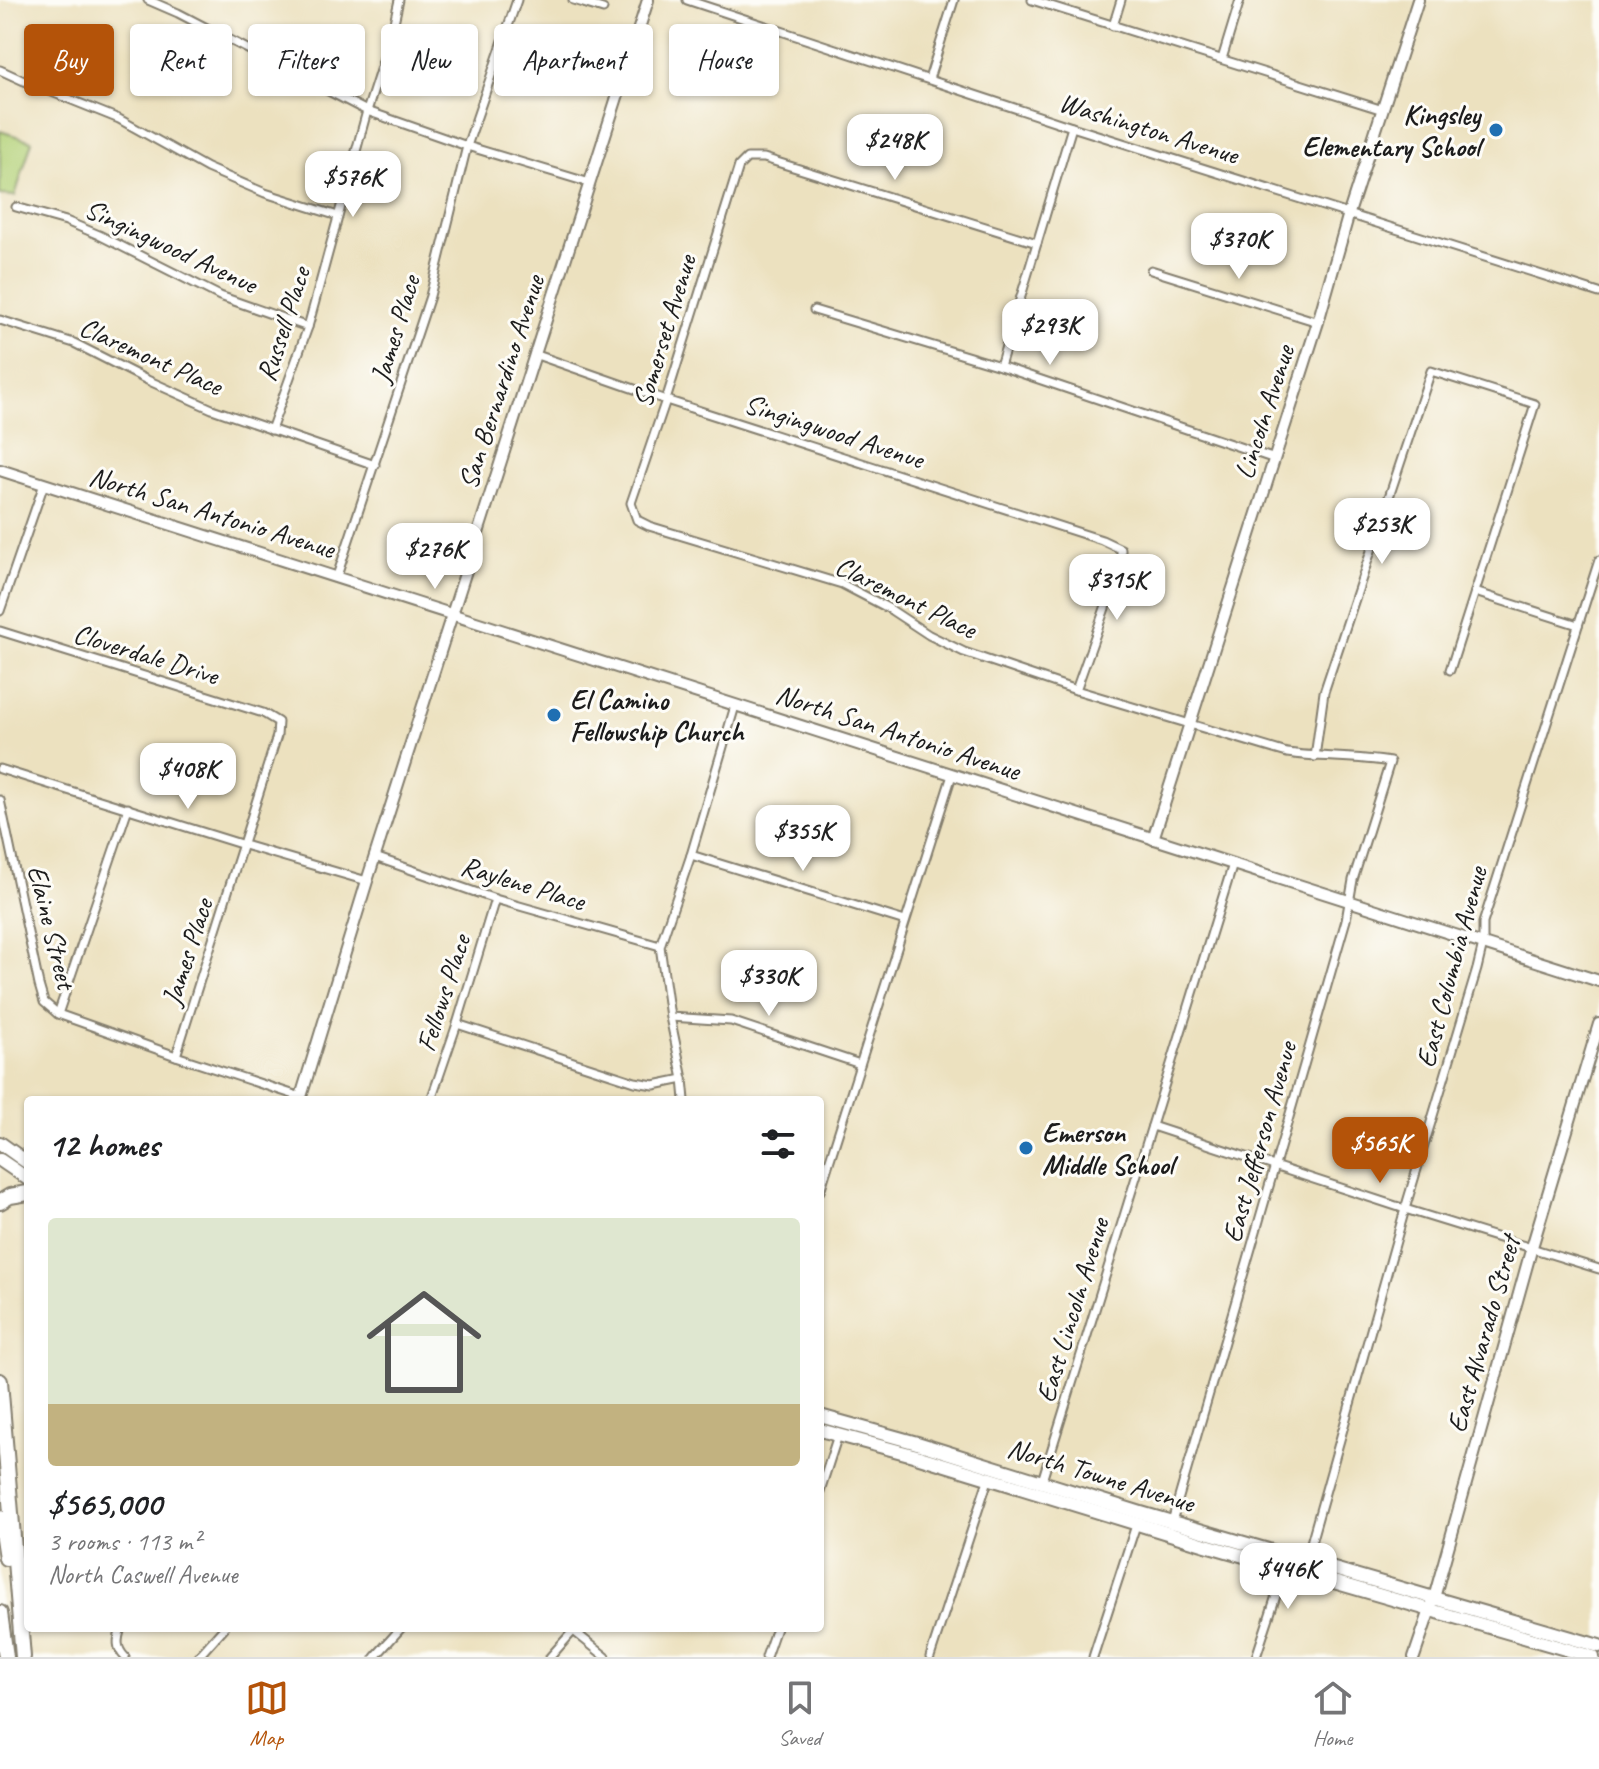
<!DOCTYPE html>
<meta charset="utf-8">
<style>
:root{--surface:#fff;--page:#f2f2f2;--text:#202124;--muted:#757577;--line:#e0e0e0;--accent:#b45309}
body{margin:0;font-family:Caveat,sans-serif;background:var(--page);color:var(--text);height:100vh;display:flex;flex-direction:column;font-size:30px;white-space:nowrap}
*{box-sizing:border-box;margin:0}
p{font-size:26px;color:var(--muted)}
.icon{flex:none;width:44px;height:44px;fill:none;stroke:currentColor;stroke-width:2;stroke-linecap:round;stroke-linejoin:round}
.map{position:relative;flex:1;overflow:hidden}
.panel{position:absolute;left:24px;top:1096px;width:800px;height:536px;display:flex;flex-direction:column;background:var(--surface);border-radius:8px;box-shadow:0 2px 6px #0004}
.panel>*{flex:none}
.hud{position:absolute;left:24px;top:24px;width:800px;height:72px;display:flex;gap:16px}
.price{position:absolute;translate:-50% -68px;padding:0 18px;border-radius:16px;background:#fff;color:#222;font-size:26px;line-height:52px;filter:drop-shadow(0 2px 4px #0008)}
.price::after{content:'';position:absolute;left:50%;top:48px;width:24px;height:18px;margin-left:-12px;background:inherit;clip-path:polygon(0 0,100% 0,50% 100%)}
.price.on{background:var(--accent);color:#fff}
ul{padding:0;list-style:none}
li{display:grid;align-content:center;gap:16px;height:424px;padding:0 24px}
li span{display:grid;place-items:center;height:248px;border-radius:8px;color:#555}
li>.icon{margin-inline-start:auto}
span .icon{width:144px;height:144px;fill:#fffc;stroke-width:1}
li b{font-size:34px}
h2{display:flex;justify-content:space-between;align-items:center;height:96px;padding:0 24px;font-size:34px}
.tag{padding:0 28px;border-radius:8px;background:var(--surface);box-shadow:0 2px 6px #0004;font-size:28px;line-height:72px}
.tag.on{background:var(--accent);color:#fff}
.tab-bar{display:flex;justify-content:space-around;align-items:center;height:112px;border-top:2px solid var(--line);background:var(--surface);font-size:22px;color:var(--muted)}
.tab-bar a{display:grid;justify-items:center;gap:4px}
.tab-bar .on{color:var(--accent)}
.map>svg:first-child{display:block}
.green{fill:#b3d178;stroke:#68764a;stroke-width:2}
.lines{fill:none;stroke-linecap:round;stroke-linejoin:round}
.street-casing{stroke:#847e6e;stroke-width:11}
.secondary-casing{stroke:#847e6e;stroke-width:14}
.primary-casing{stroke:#847e6e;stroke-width:16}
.highway-casing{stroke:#847e6e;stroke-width:18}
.street{stroke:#fff;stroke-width:7}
.secondary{stroke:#fff;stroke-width:10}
.primary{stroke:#fff;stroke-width:12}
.highway{stroke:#fff;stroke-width:14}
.poi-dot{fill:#1f6fb2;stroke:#fdfcf7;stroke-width:3}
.labels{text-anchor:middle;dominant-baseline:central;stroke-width:6;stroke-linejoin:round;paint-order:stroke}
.poi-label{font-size:28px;font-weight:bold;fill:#1c1c1c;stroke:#fdfcf7;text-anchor:start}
.street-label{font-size:28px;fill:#1c1c1c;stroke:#fdfcf7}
</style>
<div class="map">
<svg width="1599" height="1657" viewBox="0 0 1599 1657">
<rect width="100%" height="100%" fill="#fdfcf7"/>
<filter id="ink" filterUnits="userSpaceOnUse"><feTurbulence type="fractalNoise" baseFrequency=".0125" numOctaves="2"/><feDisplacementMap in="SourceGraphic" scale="16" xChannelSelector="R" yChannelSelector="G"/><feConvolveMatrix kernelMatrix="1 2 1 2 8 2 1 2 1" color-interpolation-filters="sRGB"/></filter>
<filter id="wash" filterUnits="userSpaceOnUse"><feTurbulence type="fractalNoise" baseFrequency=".006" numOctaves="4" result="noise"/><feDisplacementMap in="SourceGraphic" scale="32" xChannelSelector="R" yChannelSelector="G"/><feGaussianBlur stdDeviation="1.8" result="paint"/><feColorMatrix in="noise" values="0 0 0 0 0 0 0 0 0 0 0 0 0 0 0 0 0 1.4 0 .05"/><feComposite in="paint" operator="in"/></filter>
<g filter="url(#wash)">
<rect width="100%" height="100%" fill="#ece1bf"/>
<polygon class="green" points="0,131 32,141 15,196 0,195"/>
</g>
<g filter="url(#ink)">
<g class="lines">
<defs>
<g id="street">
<polyline points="148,0 178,13 367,111 467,146 590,183"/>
<polyline points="573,0 603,9"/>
<polyline points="687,0 1072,127 1599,293"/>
<polyline points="1032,0 1383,110"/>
<polyline points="1113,26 1121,0"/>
<polyline points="1222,59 1240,0"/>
<polyline points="0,70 24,81 119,119 207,168 265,193 338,216"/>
<polyline points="929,79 954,0"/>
<polyline points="16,207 66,221 99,235 220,296 308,327"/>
<path d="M 1037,243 L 764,158 L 747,158 L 739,166 L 666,400 L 631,503 L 637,520 L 649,526 L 842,584 L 888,608 L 929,635 L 964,652 L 1076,690 L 1287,753 C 1321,758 1356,756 1390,762 L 1353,880 L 1346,920 L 1171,1525"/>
<polyline points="1151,270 1318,322"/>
<polyline points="814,310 1000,366 1275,459"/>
<polyline points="0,320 74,343 145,379 212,409 375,465"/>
<polyline points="534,354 666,400 1102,540 1121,549 1121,563 1076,690"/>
<polyline points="1000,366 1072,127"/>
<polyline points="271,430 308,327 367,111 391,36 399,0"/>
<polyline points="337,576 430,296 467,146 517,0"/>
<polyline points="1475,592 1578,625"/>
<polyline points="0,611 44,484"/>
<polyline points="0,631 263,713 278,722 277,736 176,1056"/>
<polyline points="1315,757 1324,692 1431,371 1535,404 1450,670"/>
<polyline points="0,769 244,845 367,881"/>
<polyline points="0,800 39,985 44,1002 58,1014 176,1056 301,1097"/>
<polyline points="691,855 905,921"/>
<polyline points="375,857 495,899 660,946"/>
<polyline points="58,1014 128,808"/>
<polyline points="670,1017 731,1021 860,1064"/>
<polyline points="457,1024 635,1082 654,1085 683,1079"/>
<polyline points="431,1100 457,1024 495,899"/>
<polyline points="685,1100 683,1079 670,1017 660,946 691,855 735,706"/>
<polyline points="1152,1126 1405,1209 1599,1269"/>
<polyline points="820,1191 952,775"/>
<polyline points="1041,1484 1233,864"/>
<polyline points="820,1491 838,1435"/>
<polyline points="1305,1564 1405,1209 1477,969 1483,944 1483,923 1599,560"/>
<path d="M 121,1628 C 117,1640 116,1648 125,1657"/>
<polyline points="570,1628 606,1657"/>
<polyline points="198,1657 224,1628"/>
<polyline points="375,1657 401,1628"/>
<polyline points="550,1657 575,1629"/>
<polyline points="766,1657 776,1628"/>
<polyline points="930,1657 989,1477"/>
<polyline points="1093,1657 1137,1522"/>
<polyline points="1256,1657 1289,1556"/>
</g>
<g id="secondary">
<polyline points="0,470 1599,981"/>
<polyline points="1153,839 1318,322 1349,213 1418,0"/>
<polyline points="300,1100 367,881 648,0"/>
<polyline points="1414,1657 1434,1598 1532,1247 1599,1024"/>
</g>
<g id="primary">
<polyline points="0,1143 28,1163"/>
<polyline points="0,1160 28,1179"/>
<polyline points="820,1416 917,1443 1141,1513 1599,1646"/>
<polyline points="820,1430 913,1455 1206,1545 1593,1657"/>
</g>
<g id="highway">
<polyline points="0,1202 10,1196 28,1193"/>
<polyline points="0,1381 23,1657"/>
<polyline points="0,1518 6,1558"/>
<polyline points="0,1613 6,1657"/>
</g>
</defs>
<use href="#street" class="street-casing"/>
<use href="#secondary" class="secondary-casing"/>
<use href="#primary" class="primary-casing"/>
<use href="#highway" class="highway-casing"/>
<use href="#street" class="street"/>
<use href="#secondary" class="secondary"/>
<use href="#primary" class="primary"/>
<use href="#highway" class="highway"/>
</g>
</g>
<g class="poi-dot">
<circle cx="1496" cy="130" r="8"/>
<circle cx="554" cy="715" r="8"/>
<circle cx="1026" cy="1148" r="8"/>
</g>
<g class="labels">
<g class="poi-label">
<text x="1480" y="114" text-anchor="end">Kingsley<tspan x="1480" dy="32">Elementary School</tspan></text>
<text x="570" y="699">El Camino<tspan x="570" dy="32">Fellowship Church</tspan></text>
<text x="1042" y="1132">Emerson<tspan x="1042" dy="32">Middle School</tspan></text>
</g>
<g class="street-label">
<text transform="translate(1149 128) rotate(17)">Washington Avenue</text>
<text transform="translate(171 246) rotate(25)">Singingwood Avenue</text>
<text transform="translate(283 324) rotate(-72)">Russell Place</text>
<text transform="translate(395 329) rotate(-73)">James Place</text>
<text transform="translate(664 331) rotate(-73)">Somerset Avenue</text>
<text transform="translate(151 356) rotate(24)">Claremont Place</text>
<text transform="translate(501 382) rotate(-72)">San Bernardino Avenue</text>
<text transform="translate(1264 412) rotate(-72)">Lincoln Avenue</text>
<text transform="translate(834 431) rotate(18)">Singingwood Avenue</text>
<text transform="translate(212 512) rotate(17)">North San Antonio Avenue</text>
<text transform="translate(906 597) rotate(26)">Claremont Place</text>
<text transform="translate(146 654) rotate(17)">Cloverdale Drive</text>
<text transform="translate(898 732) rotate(18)">North San Antonio Avenue</text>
<text transform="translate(523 883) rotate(17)">Raylene Place</text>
<text transform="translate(52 927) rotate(76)">Elaine Street</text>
<text transform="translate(187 952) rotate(-72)">James Place</text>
<text transform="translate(1451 967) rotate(-75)">East Columbia Avenue</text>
<text transform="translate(443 993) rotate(-72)">Fellows Place</text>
<text transform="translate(1259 1142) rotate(-74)">East Jefferson Avenue</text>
<text transform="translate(1072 1310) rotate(-73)">East Lincoln Avenue</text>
<text transform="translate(1483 1334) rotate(-74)">East Alvarado Street</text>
<text transform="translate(1101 1475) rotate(17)">North Towne Avenue</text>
</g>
</g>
</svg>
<b class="price" style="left:895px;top:182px">$248K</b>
<b class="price" style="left:353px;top:219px">$576K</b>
<b class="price" style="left:1239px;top:281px">$370K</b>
<b class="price" style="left:1050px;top:367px">$293K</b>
<b class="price" style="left:1382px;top:566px">$253K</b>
<b class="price" style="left:435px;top:591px">$276K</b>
<b class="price" style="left:1117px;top:622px">$315K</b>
<b class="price" style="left:188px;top:811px">$408K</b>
<b class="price" style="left:803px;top:873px">$355K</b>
<b class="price" style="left:769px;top:1018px">$330K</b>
<b class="price on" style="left:1380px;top:1185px">$565K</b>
<b class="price" style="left:1288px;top:1611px">$446K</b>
<div class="hud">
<a class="tag on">Buy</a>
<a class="tag">Rent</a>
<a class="tag">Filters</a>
<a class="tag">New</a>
<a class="tag">Apartment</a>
<a class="tag">House</a>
</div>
<section class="panel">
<h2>12 homes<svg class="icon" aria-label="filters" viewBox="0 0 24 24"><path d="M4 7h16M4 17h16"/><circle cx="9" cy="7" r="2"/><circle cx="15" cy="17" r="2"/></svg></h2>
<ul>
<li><span style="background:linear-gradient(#dfe7d0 75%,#c2b280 0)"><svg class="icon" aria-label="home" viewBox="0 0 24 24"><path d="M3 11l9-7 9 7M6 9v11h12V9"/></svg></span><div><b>$565,000</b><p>3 rooms · 113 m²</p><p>North Caswell Avenue</p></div></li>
</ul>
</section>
</div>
<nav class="tab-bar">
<a class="on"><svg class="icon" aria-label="map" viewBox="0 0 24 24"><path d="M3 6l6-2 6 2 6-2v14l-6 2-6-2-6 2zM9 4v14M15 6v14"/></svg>Map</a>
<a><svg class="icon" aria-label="saved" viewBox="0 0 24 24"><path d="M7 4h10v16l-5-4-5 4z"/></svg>Saved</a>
<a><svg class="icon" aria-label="home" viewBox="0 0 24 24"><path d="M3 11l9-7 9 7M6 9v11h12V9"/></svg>Home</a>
</nav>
